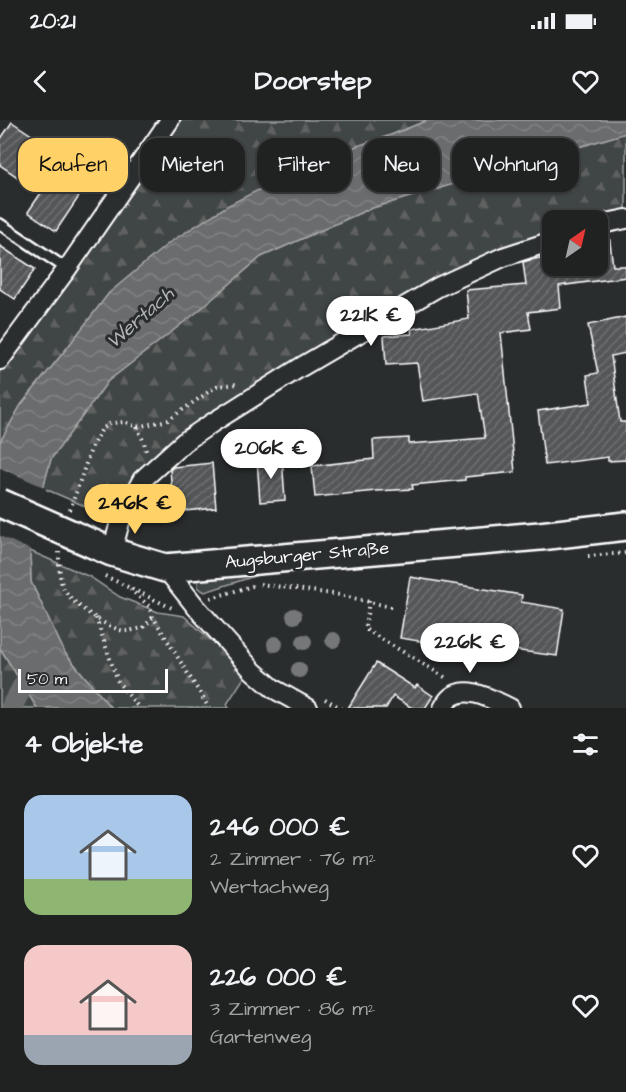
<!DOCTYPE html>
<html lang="de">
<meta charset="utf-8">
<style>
:root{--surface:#202222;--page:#282a2a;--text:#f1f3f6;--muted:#a2a4a5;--line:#3d3f40;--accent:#ffd166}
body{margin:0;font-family:"Architects Daughter",sans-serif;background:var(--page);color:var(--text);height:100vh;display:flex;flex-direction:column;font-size:22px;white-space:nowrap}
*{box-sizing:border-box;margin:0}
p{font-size:20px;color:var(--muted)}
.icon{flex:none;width:33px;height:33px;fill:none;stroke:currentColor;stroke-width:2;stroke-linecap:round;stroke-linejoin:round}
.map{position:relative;height:588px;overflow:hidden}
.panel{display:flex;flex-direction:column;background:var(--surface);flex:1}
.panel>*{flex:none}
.top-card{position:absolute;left:18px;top:18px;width:591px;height:54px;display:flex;gap:12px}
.needle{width:39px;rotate:34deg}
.tools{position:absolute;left:542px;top:90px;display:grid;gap:12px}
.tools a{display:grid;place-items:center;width:66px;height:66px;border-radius:12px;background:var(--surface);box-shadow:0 2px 4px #0004,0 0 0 2px var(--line);font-size:30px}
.scale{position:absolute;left:18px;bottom:15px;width:150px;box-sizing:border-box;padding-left:6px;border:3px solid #fff;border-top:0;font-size:16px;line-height:21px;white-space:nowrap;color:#fff;-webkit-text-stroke:4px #2a2d2e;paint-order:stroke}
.price{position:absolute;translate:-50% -51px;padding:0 14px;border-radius:21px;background:#fff;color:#222;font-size:20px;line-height:39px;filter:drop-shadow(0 2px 3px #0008)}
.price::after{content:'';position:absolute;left:50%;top:36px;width:18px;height:14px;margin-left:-9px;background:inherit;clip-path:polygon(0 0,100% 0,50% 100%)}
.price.selected{background:var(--accent);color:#111}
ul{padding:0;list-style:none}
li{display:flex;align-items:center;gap:18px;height:150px;padding:0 24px}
li span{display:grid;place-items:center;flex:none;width:168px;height:120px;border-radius:18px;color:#555}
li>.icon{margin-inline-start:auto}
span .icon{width:72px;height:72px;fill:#fffc;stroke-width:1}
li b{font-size:26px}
h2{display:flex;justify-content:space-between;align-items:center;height:72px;padding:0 24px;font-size:26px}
.chip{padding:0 21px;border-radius:18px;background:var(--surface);box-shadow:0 2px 4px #0004,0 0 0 2px var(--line);font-size:21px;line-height:54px}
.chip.selected{background:var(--accent);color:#111}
.status{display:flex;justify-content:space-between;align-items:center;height:42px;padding:0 30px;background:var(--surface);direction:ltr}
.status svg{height:16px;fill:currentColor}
header{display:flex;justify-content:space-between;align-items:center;height:78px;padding:0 24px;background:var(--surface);font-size:27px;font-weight:700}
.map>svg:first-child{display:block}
.green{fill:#414445;stroke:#a0a2a2;stroke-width:1.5}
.forest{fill:url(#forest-firs);stroke:#a0a2a2;stroke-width:1.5}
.water{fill:url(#water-waves);stroke:#a6a7a7;stroke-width:1.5}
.pier{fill:#2a2d2e}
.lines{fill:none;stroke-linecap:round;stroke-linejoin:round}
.canal{stroke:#6a6c6d;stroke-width:21}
.building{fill:url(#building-hatch);stroke:#fff;stroke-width:1.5}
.service-casing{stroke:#fff;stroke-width:14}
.minor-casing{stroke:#fff;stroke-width:22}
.secondary-casing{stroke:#fff;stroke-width:32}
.path{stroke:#fff;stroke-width:4;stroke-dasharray:1.5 4.5;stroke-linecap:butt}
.service{stroke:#2a2d2e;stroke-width:9}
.minor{stroke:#2a2d2e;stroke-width:18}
.secondary{stroke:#2a2d2e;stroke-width:27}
.secondary-bridge-casing{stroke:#fff;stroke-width:32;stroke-linecap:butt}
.secondary-bridge{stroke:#2a2d2e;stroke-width:27}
.tree{fill:#757778}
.labels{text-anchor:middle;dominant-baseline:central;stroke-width:6;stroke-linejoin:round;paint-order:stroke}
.street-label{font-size:18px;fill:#fff;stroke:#2a2d2e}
.water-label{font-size:20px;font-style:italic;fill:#b4b6b6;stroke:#2a2d2e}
</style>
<div class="status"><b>20:21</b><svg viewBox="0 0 49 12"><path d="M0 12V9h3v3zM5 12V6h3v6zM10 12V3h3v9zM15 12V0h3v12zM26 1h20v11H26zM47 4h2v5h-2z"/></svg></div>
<header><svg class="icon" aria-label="back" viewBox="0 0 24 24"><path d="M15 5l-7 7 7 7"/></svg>Doorstep<svg class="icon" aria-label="heart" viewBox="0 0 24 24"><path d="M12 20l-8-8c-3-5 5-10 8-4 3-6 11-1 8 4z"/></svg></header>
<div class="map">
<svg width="626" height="588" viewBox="0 0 626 588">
<defs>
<pattern id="forest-firs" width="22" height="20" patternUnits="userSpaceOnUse" patternTransform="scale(1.5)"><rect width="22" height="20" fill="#414445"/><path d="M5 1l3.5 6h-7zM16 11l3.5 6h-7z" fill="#5e6061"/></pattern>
<pattern id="water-waves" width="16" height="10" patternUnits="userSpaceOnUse" patternTransform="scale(1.5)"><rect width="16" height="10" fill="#6a6c6d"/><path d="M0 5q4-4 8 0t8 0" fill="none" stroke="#808283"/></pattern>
<pattern id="building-hatch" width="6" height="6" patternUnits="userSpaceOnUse" patternTransform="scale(1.5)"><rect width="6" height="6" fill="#555758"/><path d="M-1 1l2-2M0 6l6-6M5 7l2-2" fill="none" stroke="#6e7071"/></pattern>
</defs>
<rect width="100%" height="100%" fill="#2a2d2e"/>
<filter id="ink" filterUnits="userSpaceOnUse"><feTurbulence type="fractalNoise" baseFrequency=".0167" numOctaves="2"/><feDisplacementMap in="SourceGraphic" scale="12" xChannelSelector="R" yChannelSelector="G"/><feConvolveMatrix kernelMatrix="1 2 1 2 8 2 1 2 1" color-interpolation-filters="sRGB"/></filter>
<g filter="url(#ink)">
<polygon class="green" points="283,447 205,472 198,468 198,459"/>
<g class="forest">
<polygon points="173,0 428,0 391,15 109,173 67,228 21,285 0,322 0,247"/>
<polygon points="626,13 626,92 589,100 552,100 552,114 435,162 130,368 114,365 101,393 43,368 51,339 108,261 197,192 261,137 369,89"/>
<polygon points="30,431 90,457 120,477 158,492 184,496 247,553 227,584 229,588 111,588 65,533 31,462"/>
<polygon points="0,528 37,588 0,588"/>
</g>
<polygon class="water" points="428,0 626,0 626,13 369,89 261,137 197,192 108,261 51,339 43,368 30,431 31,462 65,533 111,588 37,588 0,528 0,322 21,285 67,228 109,173 170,122 227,86 323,37 391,15"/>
<polygon class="pier" points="0,348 46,368 33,431 0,416"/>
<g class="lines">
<polyline class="canal" points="11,588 36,542"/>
</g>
<g class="building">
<polygon points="12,2 54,30 45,43 84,69 56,111 28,92 41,73 0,45 0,20"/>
<polygon points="609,114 613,146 626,146 626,157 559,166 561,188 528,192 531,209 501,213 515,352 465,357 465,360 412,365 413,369 376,371 315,377 312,346 374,339 373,320 409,318 409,324 485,318 478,273 423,281 417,243 386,245 384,216 412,214 411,209 469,199 466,170 526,165 523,142 534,139 552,136 552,146 597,146 597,116"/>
<polygon points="0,126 35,149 15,179 0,169"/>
<polygon points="626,197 626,233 611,236 620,302 626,302 626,340 608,341 608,337 545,345 538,291 591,283 587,255 598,253 588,205"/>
<polygon points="282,337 285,380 260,382 257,339"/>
<polygon points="212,343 216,388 174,392 170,350 173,347"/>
<polygon points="410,457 522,475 521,482 564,489 557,536 513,530 512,536 400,518"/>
<polygon points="376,543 415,568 417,565 433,576 425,588 412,588 393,576 386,588 348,588"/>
</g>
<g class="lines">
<defs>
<polyline id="service" points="0,104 67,149"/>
<g id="minor">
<polyline points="597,105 626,99"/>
<polyline points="0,240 67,149 170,0"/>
<polyline points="112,432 121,398 142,360 184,322 212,303 301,247 438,167 503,137 552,121"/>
<polyline points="165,448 196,487 253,551 274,569 308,588"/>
<path d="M 443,588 C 445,585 446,582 449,579 C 466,563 493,580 510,588"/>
</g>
<polyline id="secondary" points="91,423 112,432 165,448 540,416 626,406"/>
</defs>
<use href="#service" class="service-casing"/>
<use href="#minor" class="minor-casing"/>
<use href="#secondary" class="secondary-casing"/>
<g class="path">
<polyline points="137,307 144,322 146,331"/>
<polyline points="70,390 92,326 102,309 111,303 124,302 137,307 168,300 217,266 238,264"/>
<path d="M 59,432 C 59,442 59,461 64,469 C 72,484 108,509 125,511 C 130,511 137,509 143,508 L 153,497"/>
<polyline points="588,436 626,433"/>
<polyline points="105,456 172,488"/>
<polyline points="260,464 340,475 395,488"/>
<polyline points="130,469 150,487 153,497 209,588"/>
<polyline points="211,478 256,465"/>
<polyline points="369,481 365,509 448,559"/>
<polyline points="96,498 118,562 139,588"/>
<polyline points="325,579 341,588"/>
</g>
<use href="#service" class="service"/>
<use href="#minor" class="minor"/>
<use href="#secondary" class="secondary"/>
<defs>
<polyline id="secondary-bridge" points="0,383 91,423"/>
</defs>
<use href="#secondary-bridge" class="secondary-bridge-casing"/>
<use href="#secondary-bridge" class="secondary-bridge"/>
</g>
<g class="tree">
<circle cx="294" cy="496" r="8"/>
<circle cx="333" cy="520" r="8"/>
<circle cx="304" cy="522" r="8"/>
<circle cx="275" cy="524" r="8"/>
<circle cx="299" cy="550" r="8"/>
</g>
</g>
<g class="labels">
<g class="street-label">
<text transform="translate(307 435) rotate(-5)">Augsburger Straße</text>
</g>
<g class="water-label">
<text transform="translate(140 198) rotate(-41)">Wertach</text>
</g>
</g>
</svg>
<div class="tools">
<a><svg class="needle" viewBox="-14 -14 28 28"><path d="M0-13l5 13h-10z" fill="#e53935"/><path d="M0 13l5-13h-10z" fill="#a2a4a5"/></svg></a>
</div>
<div class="scale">50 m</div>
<b class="price" style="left:371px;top:227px">221K €</b>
<b class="price" style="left:271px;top:360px">206K €</b>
<b class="price selected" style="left:135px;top:415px">246K €</b>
<b class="price" style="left:470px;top:554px">226K €</b>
<div class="top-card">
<a class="chip selected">Kaufen</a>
<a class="chip">Mieten</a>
<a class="chip">Filter</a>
<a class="chip">Neu</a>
<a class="chip">Wohnung</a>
</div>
</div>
<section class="panel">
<h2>4 Objekte<svg class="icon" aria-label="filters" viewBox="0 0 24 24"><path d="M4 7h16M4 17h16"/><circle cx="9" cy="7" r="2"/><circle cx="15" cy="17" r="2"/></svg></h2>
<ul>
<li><span style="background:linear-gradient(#a9c7e8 70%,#8fb573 0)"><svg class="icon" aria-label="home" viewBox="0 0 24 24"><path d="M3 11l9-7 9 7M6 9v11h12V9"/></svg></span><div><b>246 000 €</b><p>2 Zimmer · 76 m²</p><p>Wertachweg</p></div><svg class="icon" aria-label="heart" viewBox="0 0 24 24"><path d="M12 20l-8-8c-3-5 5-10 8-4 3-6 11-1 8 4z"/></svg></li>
<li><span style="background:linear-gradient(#f6c9c9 75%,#9aa5b1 0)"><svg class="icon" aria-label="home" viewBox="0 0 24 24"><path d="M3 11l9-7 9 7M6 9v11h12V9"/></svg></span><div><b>226 000 €</b><p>3 Zimmer · 86 m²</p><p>Gartenweg</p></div><svg class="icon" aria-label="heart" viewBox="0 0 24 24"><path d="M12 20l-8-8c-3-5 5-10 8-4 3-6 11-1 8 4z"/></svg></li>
</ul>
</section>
